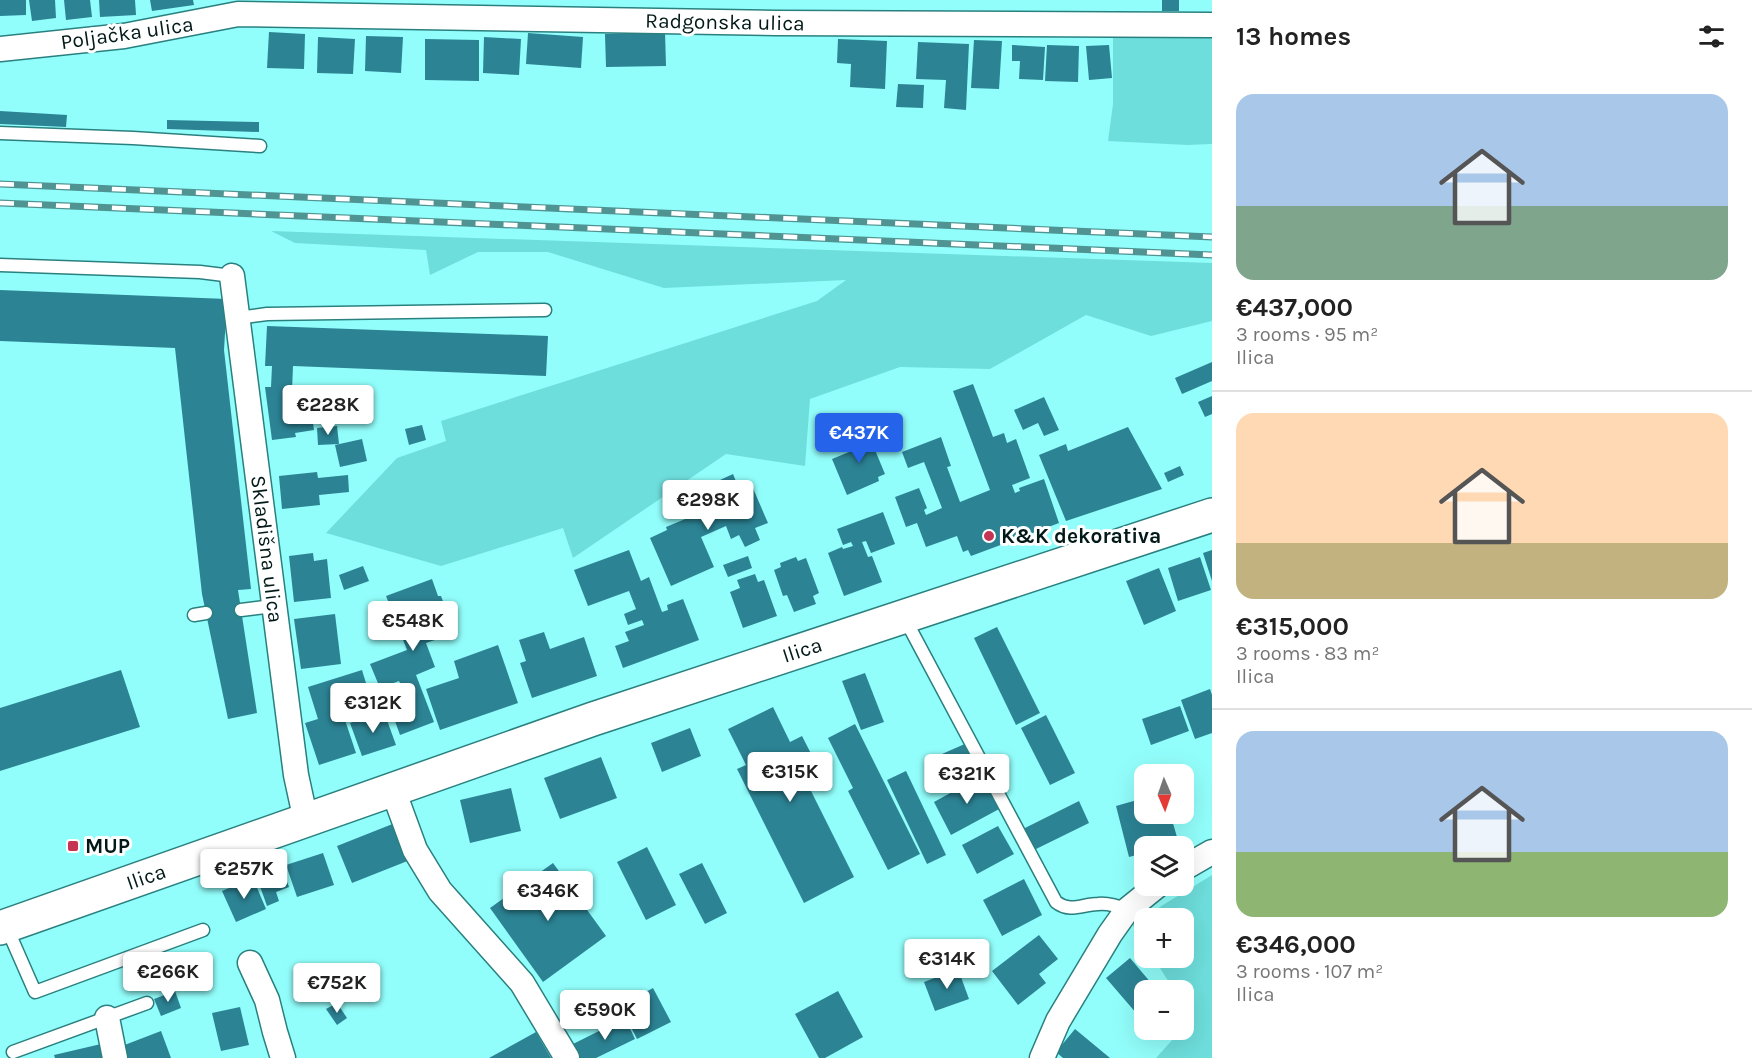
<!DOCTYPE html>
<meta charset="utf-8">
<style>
:root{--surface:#fff;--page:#f6f6f6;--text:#222;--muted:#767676;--line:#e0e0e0;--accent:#2563eb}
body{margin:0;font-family:Karla,sans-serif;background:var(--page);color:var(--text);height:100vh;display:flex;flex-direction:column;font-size:22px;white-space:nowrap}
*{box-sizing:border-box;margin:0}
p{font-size:20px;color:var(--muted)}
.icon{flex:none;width:33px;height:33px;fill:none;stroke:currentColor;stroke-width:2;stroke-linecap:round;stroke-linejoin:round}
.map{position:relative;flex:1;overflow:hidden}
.sheet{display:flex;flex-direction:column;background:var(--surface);width:540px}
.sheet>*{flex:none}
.needle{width:39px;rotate:178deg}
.tools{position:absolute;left:1134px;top:764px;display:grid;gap:12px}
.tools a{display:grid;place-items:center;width:60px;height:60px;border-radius:12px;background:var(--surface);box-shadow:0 6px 24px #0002;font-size:30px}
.price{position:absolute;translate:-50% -51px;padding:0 14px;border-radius:6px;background:#fff;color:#222;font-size:20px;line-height:39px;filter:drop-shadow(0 2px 3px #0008)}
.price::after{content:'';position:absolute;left:50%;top:36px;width:18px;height:14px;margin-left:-9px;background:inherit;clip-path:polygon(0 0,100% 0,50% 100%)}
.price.selected{background:var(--accent);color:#fff}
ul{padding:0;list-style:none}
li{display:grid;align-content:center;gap:12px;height:318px;padding:0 24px}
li+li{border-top:2px solid var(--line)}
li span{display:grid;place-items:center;height:186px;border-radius:18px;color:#555}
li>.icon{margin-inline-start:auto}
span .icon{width:108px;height:108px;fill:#fffc;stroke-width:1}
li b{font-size:26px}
h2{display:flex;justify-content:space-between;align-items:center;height:72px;padding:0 24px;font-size:26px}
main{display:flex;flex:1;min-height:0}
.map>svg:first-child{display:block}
.green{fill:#6ededc}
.building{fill:#2c8394}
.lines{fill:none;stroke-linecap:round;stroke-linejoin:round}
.service-casing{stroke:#2a807f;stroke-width:15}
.minor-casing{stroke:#2a807f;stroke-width:27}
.secondary-casing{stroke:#2a807f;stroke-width:36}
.service{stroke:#fff;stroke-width:12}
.minor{stroke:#fff;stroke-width:24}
.secondary{stroke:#fff;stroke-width:33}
.rail-casing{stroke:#4f9492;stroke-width:7}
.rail{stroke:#fff;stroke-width:4.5;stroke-dasharray:14;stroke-linecap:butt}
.poi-dot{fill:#c53553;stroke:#fff;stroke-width:2}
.labels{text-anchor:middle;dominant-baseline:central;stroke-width:6;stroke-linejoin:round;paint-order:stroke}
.street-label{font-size:21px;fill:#021918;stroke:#fff}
.poi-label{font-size:21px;font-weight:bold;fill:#021918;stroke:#fff;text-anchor:start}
</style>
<main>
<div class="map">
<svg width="1212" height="1058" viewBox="0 0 1212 1058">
<rect width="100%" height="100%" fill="#92fefb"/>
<g class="green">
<polygon points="1113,37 1212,38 1212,144 1187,145 1108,141 1113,104"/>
<polygon points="271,231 1212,263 1212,321 1151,336 1086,315 990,369 900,367 810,399 805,466 726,454 573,558 563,528 441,566 326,533 397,458 446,441 441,421 817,301 846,280 664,288 548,252 478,252 430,275 426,250 295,243"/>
<polygon points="1212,875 1212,1058 1156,1058 1192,1018 1184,1004 1184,990 1174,990 1153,957 1184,957 1184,918 1144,918 1144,944 1132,924"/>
</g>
<g class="building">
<polygon points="0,0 26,0 26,15 0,16"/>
<polygon points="29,0 55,0 56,18 32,21"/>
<polygon points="64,0 90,0 92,17 66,20"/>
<polygon points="99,0 135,0 136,15 100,17"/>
<polygon points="150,0 193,0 194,5 152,11"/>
<rect x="1162" y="0" width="17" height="11"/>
<polygon points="269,32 305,34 304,69 267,68"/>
<polygon points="665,32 666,66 606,67 605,34"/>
<polygon points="528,33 583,37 581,68 526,64"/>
<polygon points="366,36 403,37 401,73 365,71"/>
<polygon points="318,37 355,39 353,74 317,73"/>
<polygon points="484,37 521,39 519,75 483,73"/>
<polygon points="425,39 479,40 479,81 425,80"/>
<polygon points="838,39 887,41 885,89 850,87 851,64 837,63"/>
<polygon points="974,40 1002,41 999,89 971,88"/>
<polygon points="918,42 969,44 966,110 944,108 946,80 916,79"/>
<polygon points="1012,45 1045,47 1043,80 1019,79 1020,61 1012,61"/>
<polygon points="1047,45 1079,46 1078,82 1045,81"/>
<polygon points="1109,45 1112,78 1089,80 1086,46"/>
<polygon points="898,84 924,85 923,108 896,107"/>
<polygon points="0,111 67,115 66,127 0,124"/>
<polygon points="167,120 259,122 259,132 167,129"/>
<polygon points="0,290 227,299 224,350 251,589 238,590 257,713 228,719 202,594 175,348 0,341"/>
<polygon points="267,326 548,336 546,376 293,366 292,391 308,388 314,430 295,433 296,437 272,440 265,387 271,387 272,366 265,366"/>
<polygon points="1212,362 1212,381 1182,394 1175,378"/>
<polygon points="973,384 993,437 1004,433 1007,443 1016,439 1030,478 1012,485 1015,493 1020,491 1019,488 1044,479 1059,523 971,556 968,550 963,552 957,536 926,547 917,523 906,527 895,497 919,488 927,508 924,510 926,515 942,508 924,462 908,468 902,452 941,437 951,466 947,467 960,502 990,490 953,391"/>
<polygon points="1212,396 1212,414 1205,417 1198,402"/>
<polygon points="1044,397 1059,430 1044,436 1038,423 1023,430 1014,410"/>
<polygon points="422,425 426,440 409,445 405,429"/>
<polygon points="337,426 339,444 318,445 317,428"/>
<polygon points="865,426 885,474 878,477 879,481 847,495 832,459 849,452 845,442 860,435 858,430"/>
<polygon points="1128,427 1162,489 1066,521 1039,455 1066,444 1068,451"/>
<polygon points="362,439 367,461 340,467 335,445"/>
<polygon points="1180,466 1184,475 1168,482 1164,473"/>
<polygon points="317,472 318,478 348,475 349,492 319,495 320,505 282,509 279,476"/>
<polygon points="733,474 740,491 752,486 768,523 755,528 760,540 745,547 739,535 731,539 726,526 701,537 714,567 671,586 650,538 667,530 666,527 702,512 698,503 713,497 715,502 727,497 720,480"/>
<polygon points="883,512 895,544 871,553 866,541 862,542 868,557 872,556 882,582 844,596 828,553 842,547 843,549 853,546 851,542 843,545 837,529"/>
<polygon points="629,550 641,581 649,577 662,612 668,610 667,605 683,599 699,640 623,668 615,646 629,641 625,632 644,625 642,620 628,625 624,614 636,609 629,591 588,606 574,570"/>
<polygon points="1212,550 1212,581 1203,553"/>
<polygon points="313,553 314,561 327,559 331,598 294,602 289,556"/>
<polygon points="748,556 752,568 728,577 723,565"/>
<polygon points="796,557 798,561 806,558 819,593 813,596 816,604 794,612 787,595 783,596 774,570 781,567 780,563"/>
<polygon points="1200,557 1211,590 1178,601 1168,568"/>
<polygon points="363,566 369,581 344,590 339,575"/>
<polygon points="1159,568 1176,611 1144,625 1126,581"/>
<polygon points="755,574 758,582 764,580 777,616 743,628 730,592 740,588 737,580"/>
<polygon points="432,579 438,596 441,596 455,633 426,643 435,667 416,675 434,722 400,735 386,696 403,689 399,681 380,688 370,664 407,650 386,596"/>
<polygon points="335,614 341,664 301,669 294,619"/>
<polygon points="997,627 1040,713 1016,725 974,638"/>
<polygon points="544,632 550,649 584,637 597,676 532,698 520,663 526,661 519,640"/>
<polygon points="498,645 518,703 440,730 426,689 459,678 454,661"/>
<polygon points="121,670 140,727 0,771 0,708"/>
<polygon points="362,670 369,693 339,702 356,753 319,765 305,723 318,719 308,687"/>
<polygon points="865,673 884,722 861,730 842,681"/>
<polygon points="1210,689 1212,695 1212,733 1195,739 1181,700"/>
<polygon points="1180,706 1189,731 1151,745 1142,719"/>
<polygon points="773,707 790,742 802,736 824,779 809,787 854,877 804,903 737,769 746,765 728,729"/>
<polygon points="384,712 396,745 362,756 350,723"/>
<polygon points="1046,715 1075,773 1050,785 1021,728"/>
<polygon points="855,724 920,854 888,870 848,791 853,788 828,738"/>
<polygon points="690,728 701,756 662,772 651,743"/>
<polygon points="967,743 980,772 956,784 942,754"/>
<polygon points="601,757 617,798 560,819 544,778"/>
<polygon points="906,771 946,855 927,864 887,780"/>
<polygon points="983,775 1001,808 951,835 934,802"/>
<polygon points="511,788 521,831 470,843 460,800"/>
<polygon points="1144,798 1144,813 1170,813 1179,844 1144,846 1144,853 1129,857 1116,806"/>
<polygon points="1079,801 1089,823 1034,850 1023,829"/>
<polygon points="395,823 410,860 352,883 337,846"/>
<polygon points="998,826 1014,854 977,874 962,845"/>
<polygon points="647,847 676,905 646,920 617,862"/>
<polygon points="323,853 334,885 297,897 286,865"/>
<polygon points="553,863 606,936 543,982 490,908"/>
<polygon points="702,863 727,913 705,924 679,874"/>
<polygon points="282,868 289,887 276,892 279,901 267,906 257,878"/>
<polygon points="253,878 266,909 236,922 222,891"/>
<polygon points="1024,879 1042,915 1002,936 983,900"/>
<polygon points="1039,935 1058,959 1039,974 1046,983 1018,1005 992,971"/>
<polygon points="1130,958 1157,990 1144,990 1144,1019 1143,1021 1106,978"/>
<polygon points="958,969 969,999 935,1011 924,982"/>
<polygon points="653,988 671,1022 637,1039 620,1006"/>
<polygon points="175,991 181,1008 161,1016 154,999"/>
<polygon points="838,991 863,1037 825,1058 819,1058 795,1014"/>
<polygon points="337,1003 347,1018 337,1025 326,1009"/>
<polygon points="240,1007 249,1045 221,1051 212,1013"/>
<polygon points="625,1018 635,1039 596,1058 580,1058 573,1044"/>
<polygon points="1075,1029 1110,1058 1063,1058 1056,1052"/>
<polygon points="161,1031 171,1058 127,1058 122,1046"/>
<polygon points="536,1032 551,1058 489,1058"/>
<polygon points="101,1044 104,1058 55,1058 54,1055"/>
</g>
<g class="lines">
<defs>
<g id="service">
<polyline points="0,133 133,138 260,146"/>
<polyline points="0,265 200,272 232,276"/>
<polyline points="238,318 267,314 545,310"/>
<polyline points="241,610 273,606"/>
<polyline points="194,615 206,613"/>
<path d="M 905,619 L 1056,902 C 1070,913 1083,904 1098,904 C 1109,903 1118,906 1127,910"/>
<polyline points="6,926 35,992 203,930"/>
<polyline points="13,1052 147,1003"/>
</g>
<g id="minor">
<polyline points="0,49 124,36 238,14 776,23 1212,25"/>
<polyline points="232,276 296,775 306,821"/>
<polyline points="393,790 415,850 440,891 522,983 567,1058"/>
<polyline points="1184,868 1212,852"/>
<polyline points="250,963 267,1000 275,1032 283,1058"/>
<polyline points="107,1018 115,1058"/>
<polyline points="1042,1058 1058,1021 1110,934 1127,910 1158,885"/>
</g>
<polyline id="secondary" points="0,928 593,719 1212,515"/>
</defs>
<use href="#service" class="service-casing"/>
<use href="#minor" class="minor-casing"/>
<use href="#secondary" class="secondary-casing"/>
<use href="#service" class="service"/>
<use href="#minor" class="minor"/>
<use href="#secondary" class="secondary"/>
<defs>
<g id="rail">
<polyline points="0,184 1212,237"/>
<polyline points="0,203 1212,255"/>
</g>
</defs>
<use href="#rail" class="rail-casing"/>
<use href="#rail" class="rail"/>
</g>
<g class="poi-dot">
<circle cx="989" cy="536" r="6"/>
<rect x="67" y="840" width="12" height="12" rx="3"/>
</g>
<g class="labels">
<g class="street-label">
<text transform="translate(725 22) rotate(1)">Radgonska ulica</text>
<text transform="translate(127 33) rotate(-8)">Poljačka ulica</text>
<text transform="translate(267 549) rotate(83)">Skladišna ulica</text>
<text transform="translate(802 650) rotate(-18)">Ilica</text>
<text transform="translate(146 877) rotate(-19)">Ilica</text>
</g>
<g class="poi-label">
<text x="1001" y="536">K&amp;K dekorativa</text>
<text x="85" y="846">MUP</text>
</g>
</g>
</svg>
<div class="tools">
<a><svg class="needle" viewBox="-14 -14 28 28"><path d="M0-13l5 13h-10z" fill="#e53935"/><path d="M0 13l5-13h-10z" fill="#767676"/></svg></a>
<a><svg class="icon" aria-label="layers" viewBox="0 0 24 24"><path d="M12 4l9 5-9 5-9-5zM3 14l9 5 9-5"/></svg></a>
<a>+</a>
<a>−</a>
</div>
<b class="price" style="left:328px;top:436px">€228K</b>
<b class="price selected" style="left:859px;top:464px">€437K</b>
<b class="price" style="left:708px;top:531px">€298K</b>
<b class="price" style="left:413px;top:652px">€548K</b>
<b class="price" style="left:373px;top:734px">€312K</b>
<b class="price" style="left:790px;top:803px">€315K</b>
<b class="price" style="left:967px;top:805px">€321K</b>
<b class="price" style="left:244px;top:900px">€257K</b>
<b class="price" style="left:548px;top:922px">€346K</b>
<b class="price" style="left:947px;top:990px">€314K</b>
<b class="price" style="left:168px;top:1003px">€266K</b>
<b class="price" style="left:337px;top:1014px">€752K</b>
<b class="price" style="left:605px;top:1041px">€590K</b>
</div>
<section class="sheet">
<h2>13 homes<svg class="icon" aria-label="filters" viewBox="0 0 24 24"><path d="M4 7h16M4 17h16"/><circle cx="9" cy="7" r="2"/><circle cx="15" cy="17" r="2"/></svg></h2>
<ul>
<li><span style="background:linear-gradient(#a9c7e8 60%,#7fa58c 0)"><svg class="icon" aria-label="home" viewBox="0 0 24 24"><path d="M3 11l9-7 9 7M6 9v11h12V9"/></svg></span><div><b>€437,000</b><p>3 rooms · 95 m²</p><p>Ilica</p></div></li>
<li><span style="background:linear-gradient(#ffd9b3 70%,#c2b280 0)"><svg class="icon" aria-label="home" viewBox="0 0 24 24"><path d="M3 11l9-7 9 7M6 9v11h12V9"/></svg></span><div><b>€315,000</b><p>3 rooms · 83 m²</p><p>Ilica</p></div></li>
<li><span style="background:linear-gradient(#a9c7e8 65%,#8fb573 0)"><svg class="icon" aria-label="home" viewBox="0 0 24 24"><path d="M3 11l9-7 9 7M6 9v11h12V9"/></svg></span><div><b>€346,000</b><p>3 rooms · 107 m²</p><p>Ilica</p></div></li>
</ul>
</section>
</main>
